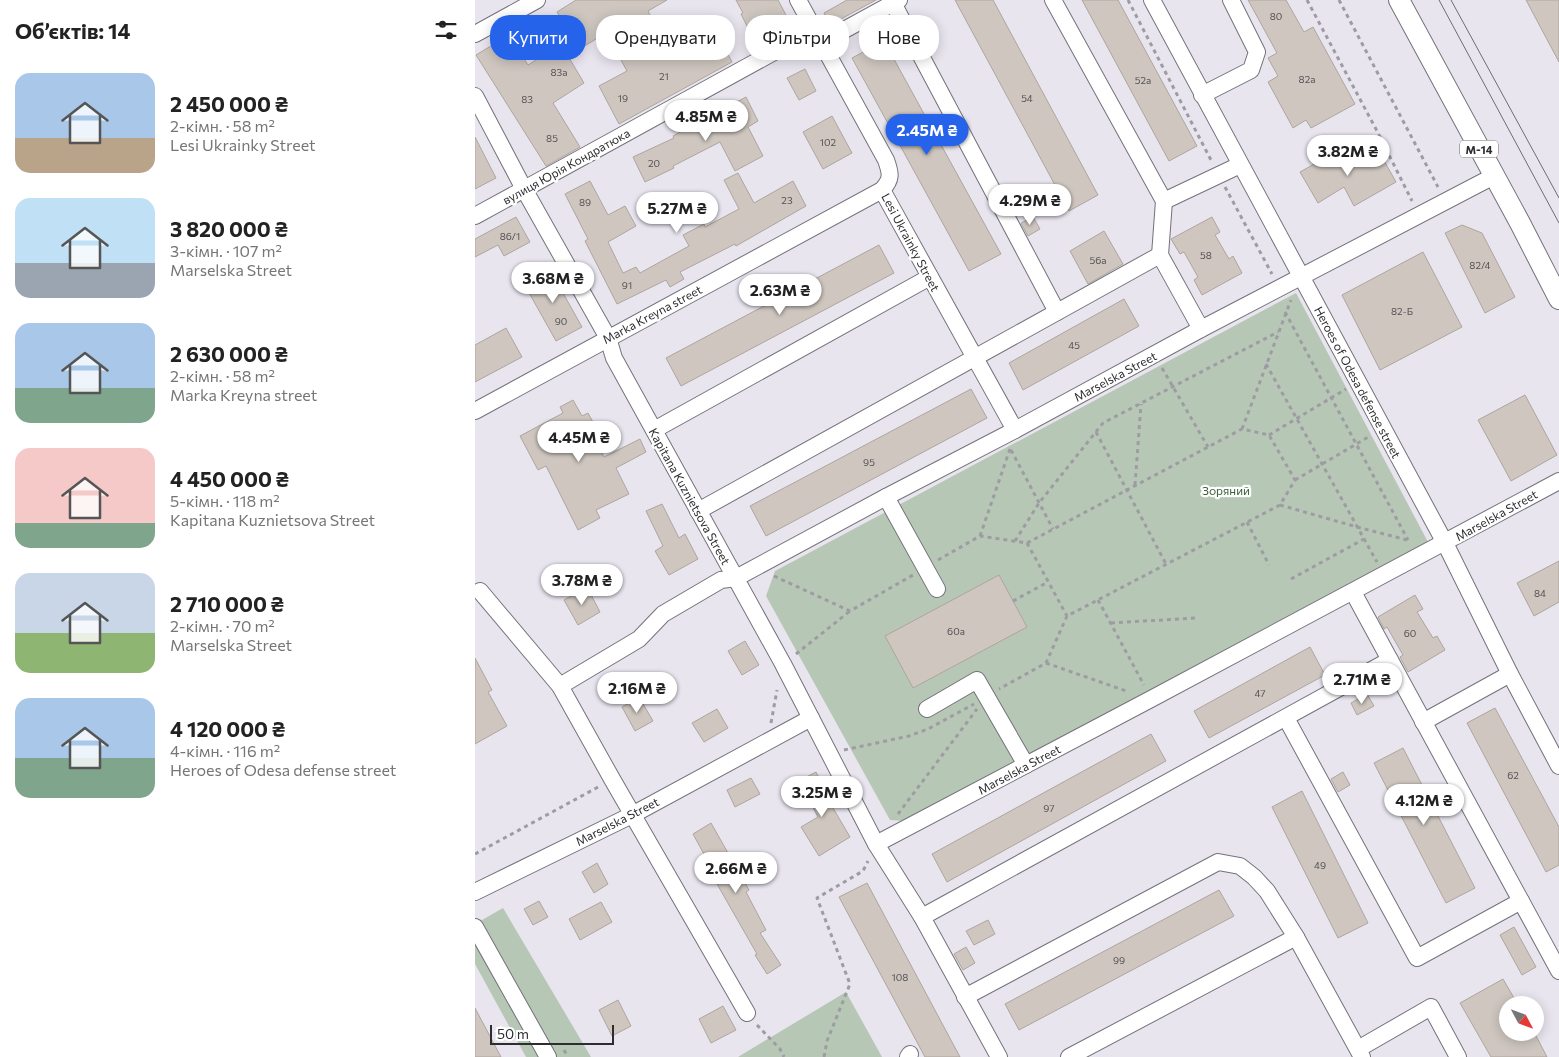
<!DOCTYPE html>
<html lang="uk">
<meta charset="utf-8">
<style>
:root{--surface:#fff;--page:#f2f2f2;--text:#222;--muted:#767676;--accent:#2563eb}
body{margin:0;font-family:Commissioner,sans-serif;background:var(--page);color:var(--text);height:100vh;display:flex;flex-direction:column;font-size:19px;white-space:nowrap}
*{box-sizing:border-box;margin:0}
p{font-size:16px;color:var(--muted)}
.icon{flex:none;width:28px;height:28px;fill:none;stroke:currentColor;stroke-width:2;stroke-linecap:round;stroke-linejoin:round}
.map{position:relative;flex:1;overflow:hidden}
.panel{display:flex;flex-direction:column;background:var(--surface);width:475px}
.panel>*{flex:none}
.hud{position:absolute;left:15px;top:15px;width:475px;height:45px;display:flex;gap:10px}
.needle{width:32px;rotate:131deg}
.buttons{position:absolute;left:1024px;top:996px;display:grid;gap:10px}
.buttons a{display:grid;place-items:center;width:45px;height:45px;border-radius:50%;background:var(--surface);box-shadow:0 2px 12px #0003;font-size:25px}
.scale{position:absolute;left:15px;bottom:12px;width:124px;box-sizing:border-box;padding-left:5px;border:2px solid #2d2c30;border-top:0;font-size:14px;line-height:18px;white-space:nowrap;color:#2d2c30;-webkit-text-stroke:4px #fff;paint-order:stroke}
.price{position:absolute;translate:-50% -42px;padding:0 11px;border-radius:18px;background:#fff;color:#222;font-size:16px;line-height:32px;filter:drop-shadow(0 1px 2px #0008)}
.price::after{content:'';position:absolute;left:50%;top:30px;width:15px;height:11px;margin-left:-8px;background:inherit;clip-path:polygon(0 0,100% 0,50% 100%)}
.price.on{background:var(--accent);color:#fff}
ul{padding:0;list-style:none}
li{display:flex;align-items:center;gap:15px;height:125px;padding:0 15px}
li span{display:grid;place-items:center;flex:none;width:140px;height:100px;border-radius:15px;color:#555}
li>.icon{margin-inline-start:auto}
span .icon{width:60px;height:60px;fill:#fffc;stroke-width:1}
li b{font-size:21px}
h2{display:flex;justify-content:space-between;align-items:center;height:60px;padding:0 15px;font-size:21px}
.tag{padding:0 18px;border-radius:20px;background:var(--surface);box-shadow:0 2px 12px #0003;font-size:18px;line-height:45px}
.tag.on{background:var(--accent);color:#fff}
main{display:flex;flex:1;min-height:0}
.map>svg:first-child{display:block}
.green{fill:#b7c7b5}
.building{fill:#cec6bf;stroke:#aea59f}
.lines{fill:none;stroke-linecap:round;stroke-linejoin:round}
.minor-casing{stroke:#74727a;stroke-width:18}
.major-casing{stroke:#74727a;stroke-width:22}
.path{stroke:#9e9ca3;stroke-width:3;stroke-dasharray:4 4;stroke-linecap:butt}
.minor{stroke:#fff;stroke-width:16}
.major{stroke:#fff;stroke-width:20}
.tram{stroke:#6e6c72;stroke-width:1}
.labels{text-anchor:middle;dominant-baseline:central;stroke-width:4.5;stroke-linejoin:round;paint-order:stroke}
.number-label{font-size:10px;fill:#555254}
.shield{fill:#fff;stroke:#6c6b6e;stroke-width:1}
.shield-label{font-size:11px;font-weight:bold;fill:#2d2c30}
.street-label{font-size:12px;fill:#2d2c30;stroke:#fff}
.park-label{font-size:12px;fill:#3b6139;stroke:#fff}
</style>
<main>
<section class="panel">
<h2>Об’єктів: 14<svg class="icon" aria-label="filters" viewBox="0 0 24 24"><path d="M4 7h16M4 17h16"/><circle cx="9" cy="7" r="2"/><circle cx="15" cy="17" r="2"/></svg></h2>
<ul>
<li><span style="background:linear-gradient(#a9c7e8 65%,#b9a48a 0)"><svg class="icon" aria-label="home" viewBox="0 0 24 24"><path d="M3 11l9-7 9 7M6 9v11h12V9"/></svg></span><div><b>2 450 000 ₴</b><p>2-кімн. · 58 m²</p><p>Lesi Ukrainky Street</p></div></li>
<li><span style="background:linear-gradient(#bfe0f5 65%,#9aa5b1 0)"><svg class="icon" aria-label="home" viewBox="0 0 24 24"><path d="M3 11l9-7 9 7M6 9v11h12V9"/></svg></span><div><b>3 820 000 ₴</b><p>3-кімн. · 107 m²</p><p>Marselska Street</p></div></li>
<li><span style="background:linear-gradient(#a9c7e8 65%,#7fa58c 0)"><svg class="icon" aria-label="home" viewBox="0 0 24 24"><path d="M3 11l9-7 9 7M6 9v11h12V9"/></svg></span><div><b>2 630 000 ₴</b><p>2-кімн. · 58 m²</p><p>Marka Kreyna street</p></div></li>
<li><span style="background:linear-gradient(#f6c9c9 75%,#7fa58c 0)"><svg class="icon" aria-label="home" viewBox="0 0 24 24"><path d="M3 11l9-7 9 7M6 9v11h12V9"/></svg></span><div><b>4 450 000 ₴</b><p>5-кімн. · 118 m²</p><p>Kapitana Kuznietsova Street</p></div></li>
<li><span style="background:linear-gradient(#c9d6e8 60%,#8fb573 0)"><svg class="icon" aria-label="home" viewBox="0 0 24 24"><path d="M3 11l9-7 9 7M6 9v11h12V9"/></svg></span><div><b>2 710 000 ₴</b><p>2-кімн. · 70 m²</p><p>Marselska Street</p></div></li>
<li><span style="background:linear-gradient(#a9c7e8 60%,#7fa58c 0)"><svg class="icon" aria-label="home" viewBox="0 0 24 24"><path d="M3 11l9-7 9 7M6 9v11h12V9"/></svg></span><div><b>4 120 000 ₴</b><p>4-кімн. · 116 m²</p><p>Heroes of Odesa defense street</p></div></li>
</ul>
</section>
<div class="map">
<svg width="1084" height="1057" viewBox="0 0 1084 1057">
<rect width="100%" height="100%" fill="#e8e5ef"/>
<g class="green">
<polygon points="821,293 953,542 429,821 415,820 291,596 300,571"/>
<polygon points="28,908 116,1057 51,1057 0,964 0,924"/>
<polygon points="371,992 407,1057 263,1057"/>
</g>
<g class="building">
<polygon points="101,0 192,0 173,11 192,47 236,23 257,62 144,124 124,86 152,71 131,33 93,56 109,83 78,103 105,147 71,166 1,55 34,35 53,65 97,37 82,12"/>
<polygon points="261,0 303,0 319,30 283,48 266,14 268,13"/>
<polygon points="372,0 401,0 366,19 352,20 349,13"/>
<polygon points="480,0 518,0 623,195 594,211"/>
<polygon points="607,0 643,0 722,146 694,161"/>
<polygon points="773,0 811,0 829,32 838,27 880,104 836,128 831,120 818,128 793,82 803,76 793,58 802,53"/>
<polygon points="1051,0 1084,0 1084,62"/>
<polygon points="409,41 526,254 494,271 377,58"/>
<polygon points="330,69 341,91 324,100 312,78"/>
<polygon points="271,97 283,121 273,127 288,156 260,171 245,142 198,166 199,168 170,182 158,157 199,138 198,136"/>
<polygon points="357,116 377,153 348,169 328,132"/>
<polygon points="0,137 21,178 0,189"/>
<polygon points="866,149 877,167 904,152 921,182 879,206 869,187 843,203 825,172"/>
<polygon points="263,173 279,203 318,181 331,206 261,246 260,244 205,272 209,279 195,287 191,280 142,304 110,241 113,239 90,194 115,181 133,215 150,206 161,226 133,242 148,273 161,267 165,273 214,246 208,235 229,224 230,227 264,209 249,180"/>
<polygon points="41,217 55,242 29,256 23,245 0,257 0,239"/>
<polygon points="558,217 565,229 553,236 546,223"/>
<polygon points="737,217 745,232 740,235 754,259 758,256 767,273 727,295 719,280 723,277 709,252 705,254 696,239"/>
<polygon points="987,225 1007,233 1040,297 1010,313 970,233"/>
<polygon points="629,231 648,264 613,284 595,251"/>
<polygon points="404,245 419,273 206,386 191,358"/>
<polygon points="948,252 987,327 905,370 867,295"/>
<polygon points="74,268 107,327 81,341 48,282"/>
<polygon points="649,299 664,326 548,390 534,363"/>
<polygon points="31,328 47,357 0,382 0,345"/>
<polygon points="496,389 512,418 291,536 275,506"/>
<polygon points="1050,395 1082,455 1036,481 1003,420"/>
<polygon points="98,400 107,416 113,413 119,424 113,427 129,457 165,439 171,452 141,468 154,494 121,510 125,518 103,530 71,466 63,470 45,436 88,413 85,407"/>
<polygon points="187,504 204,538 210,534 223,559 194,575 180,551 188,546 171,511"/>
<polygon points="1084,561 1084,602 1059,616 1042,583"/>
<polygon points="524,575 552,627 438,688 410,636"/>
<polygon points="112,587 125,612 103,625 89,600"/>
<polygon points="940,595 948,609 942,612 958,638 962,636 970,650 933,672 925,657 928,655 912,627 909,629 903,617"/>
<polygon points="270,641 284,665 267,675 253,651"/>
<polygon points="835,647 850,675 734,738 719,711"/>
<polygon points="0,658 17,690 13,692 32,726 0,744"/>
<polygon points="892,694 899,706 882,715 876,703"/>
<polygon points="164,697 178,721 160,731 147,707"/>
<polygon points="1020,708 1084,827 1084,865 1071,872 992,723"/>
<polygon points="242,709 253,728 229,742 217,723"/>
<polygon points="676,734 691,761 472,882 457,854"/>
<polygon points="928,748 1000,888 971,903 899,763"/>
<polygon points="341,772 353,795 351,796 375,837 344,856 326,827 343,817 324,781"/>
<polygon points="868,772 875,785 863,792 856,779"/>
<polygon points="276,778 285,794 260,807 252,790"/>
<polygon points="827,791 893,923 863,938 797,807"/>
<polygon points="236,823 274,890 271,892 291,930 285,933 306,965 292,974 280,955 282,954 238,877 241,876 218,834"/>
<polygon points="122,863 133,884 119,893 107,872"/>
<polygon points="392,883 485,1057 450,1057 364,897"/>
<polygon points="744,890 759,916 544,1030 530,1004"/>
<polygon points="64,901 73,917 58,925 49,909"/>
<polygon points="126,902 137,922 105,940 94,919"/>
<polygon points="513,920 520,934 499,945 491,931"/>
<polygon points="1039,927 1061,967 1047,975 1025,935"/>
<polygon points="491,947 500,963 488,970 479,954"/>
<polygon points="1028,979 1043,1005 1032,1005 1032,1032 1059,1032 1072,1057 1016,1057 985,1003"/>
<polygon points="143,1000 156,1026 137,1036 124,1010"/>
<polygon points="248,1006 261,1030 236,1043 224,1019"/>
<polygon points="0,1008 26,1057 0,1057"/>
</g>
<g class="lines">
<defs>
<g id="minor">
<polyline points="578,0 689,201 685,255 726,329"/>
<polyline points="677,0 970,543 1035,674 1084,766"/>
<polyline points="418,3 582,312"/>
<polyline points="0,34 62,0"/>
<polyline points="727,95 776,70 782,52 756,0"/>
<polyline points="0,96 49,189 133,338 139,358 308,664 401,844 447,917 524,1057"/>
<polyline points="407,190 540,430"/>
<polyline points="689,201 765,165"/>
<polyline points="0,216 339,30 371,29 424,0"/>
<path d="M 0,411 L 407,190 C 417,179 416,174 411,160 L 323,0"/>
<polyline points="179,430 455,277"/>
<polyline points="411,497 462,589"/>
<polyline points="223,511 685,255"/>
<polyline points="5,591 85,686 137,779 272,1013"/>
<polyline points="878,592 1084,971"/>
<polyline points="85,686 164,639 188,614 246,580 261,578 411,497 540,430 726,329 1019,176"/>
<polyline points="452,709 502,680 551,765"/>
<polyline points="811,718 942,958 1046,901"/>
<polyline points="948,722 1035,674"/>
<polyline points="401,844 676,699 1084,481"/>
<polyline points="0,892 157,815 336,718"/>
<polyline points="447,917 915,660"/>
<polyline points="0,927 73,1057"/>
<polyline points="490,997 743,862 765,866 779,877 792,891 821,937 887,1057"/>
<polyline points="883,1049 956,1007 983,1057"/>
<polyline points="433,1057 435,1054"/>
<polyline points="594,1057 821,937"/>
</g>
<polyline id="major" points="924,0 1045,223 1084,299"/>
</defs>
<use href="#minor" class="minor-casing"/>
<use href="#major" class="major-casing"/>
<g class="path">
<polyline points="653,0 737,162"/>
<polyline points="832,0 902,131 937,201"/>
<polyline points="864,0 963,187"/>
<polyline points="750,187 797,274"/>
<polyline points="810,312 933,540"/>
<polyline points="791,364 902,562"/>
<polyline points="687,368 733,447"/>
<polyline points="767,429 816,300"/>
<polyline points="621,432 691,564"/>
<polyline points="794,435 871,389"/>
<polyline points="536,450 578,529"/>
<polyline points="820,480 895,436"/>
<polyline points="660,485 666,404"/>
<polyline points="805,505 882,527 932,540"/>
<polyline points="772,522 794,565"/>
<polyline points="505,536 535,449"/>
<polyline points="540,541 564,503 628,423 803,332"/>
<polyline points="552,543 592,616"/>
<polyline points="463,560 505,536 552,543 767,429 794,435 820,480 805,505 592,616 571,663 524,689"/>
<polyline points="299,576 375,611 438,575"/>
<polyline points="816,579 889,539"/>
<polyline points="623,600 669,685"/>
<polyline points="538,601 573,582"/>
<polyline points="636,623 720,618"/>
<polyline points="321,654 375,611"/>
<polyline points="571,663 654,692"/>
<polyline points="296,723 302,690"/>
<polyline points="369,750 434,736 453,729 499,704"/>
<polyline points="423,814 502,709"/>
<polyline points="0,854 125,786"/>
<polyline points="282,1025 305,1049 309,1057"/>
<polyline points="89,1050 93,1057"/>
<polyline points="349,1057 352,1041 375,984 342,898 388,871 393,861"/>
</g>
<use href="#minor" class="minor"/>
<use href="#major" class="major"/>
<g class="tram">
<polyline points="964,0 1084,223"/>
<polyline points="976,0 1084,198"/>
</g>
</g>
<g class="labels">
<g class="number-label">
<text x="801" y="16">80</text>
<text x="84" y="72">83а</text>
<text x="189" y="76">21</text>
<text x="832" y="79">82а</text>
<text x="668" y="80">52а</text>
<text x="148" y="98">19</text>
<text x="552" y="98">54</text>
<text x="52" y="99">83</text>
<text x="77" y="138">85</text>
<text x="353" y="142">102</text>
<text x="179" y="163">20</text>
<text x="312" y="200">23</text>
<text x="110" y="202">89</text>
<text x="35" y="236">86/1</text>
<text x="731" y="255">58</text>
<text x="623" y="260">56а</text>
<text x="1005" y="265">82/4</text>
<text x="152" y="285">91</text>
<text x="927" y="311">82-Б</text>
<text x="86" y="321">90</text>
<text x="599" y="345">45</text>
<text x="394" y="462">95</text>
<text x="1065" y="593">84</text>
<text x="481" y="631">60а</text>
<text x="935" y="633">60</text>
<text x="785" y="693">47</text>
<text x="1038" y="775">62</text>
<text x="574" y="808">97</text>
<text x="845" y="865">49</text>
<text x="644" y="960">99</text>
<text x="425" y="977">108</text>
</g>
<rect class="shield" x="985" y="140.5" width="38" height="17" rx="4"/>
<g class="shield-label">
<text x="1004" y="149">М-14</text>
</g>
<g class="street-label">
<text transform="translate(91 166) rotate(-29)">вулиця Юрія Кондратюка</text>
<text transform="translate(436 242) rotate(62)">Lesi Ukrainky Street</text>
<text transform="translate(177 314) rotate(-28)">Marka Kreyna street</text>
<text transform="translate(640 376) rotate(-28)">Marselska Street</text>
<text transform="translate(883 382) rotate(62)">Heroes of Odesa defense street</text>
<text transform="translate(215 496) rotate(61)">Kapitana Kuznietsova Street</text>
<text transform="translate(1021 515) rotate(-29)">Marselska Street</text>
<text transform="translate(544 769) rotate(-28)">Marselska Street</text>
<text transform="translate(142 821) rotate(-27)">Marselska Street</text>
</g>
<g class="park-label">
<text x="751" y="490">Зоряний</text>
</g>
</g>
</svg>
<div class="buttons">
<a><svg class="needle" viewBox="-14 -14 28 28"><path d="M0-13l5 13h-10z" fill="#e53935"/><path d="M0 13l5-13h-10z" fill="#767676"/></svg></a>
</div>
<div class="scale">50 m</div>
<b class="price" style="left:231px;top:142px">4.85M ₴</b>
<b class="price on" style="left:452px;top:156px">2.45M ₴</b>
<b class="price" style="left:873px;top:177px">3.82M ₴</b>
<b class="price" style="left:555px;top:226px">4.29M ₴</b>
<b class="price" style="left:202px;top:234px">5.27M ₴</b>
<b class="price" style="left:78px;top:304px">3.68M ₴</b>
<b class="price" style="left:305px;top:316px">2.63M ₴</b>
<b class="price" style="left:104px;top:463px">4.45M ₴</b>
<b class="price" style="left:107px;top:606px">3.78M ₴</b>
<b class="price" style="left:887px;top:705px">2.71M ₴</b>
<b class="price" style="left:162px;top:714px">2.16M ₴</b>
<b class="price" style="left:347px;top:818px">3.25M ₴</b>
<b class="price" style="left:949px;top:826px">4.12M ₴</b>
<b class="price" style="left:261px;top:894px">2.66M ₴</b>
<div class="hud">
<a class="tag on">Купити</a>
<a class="tag">Орендувати</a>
<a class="tag">Фільтри</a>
<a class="tag">Нове</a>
</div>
</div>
</main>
